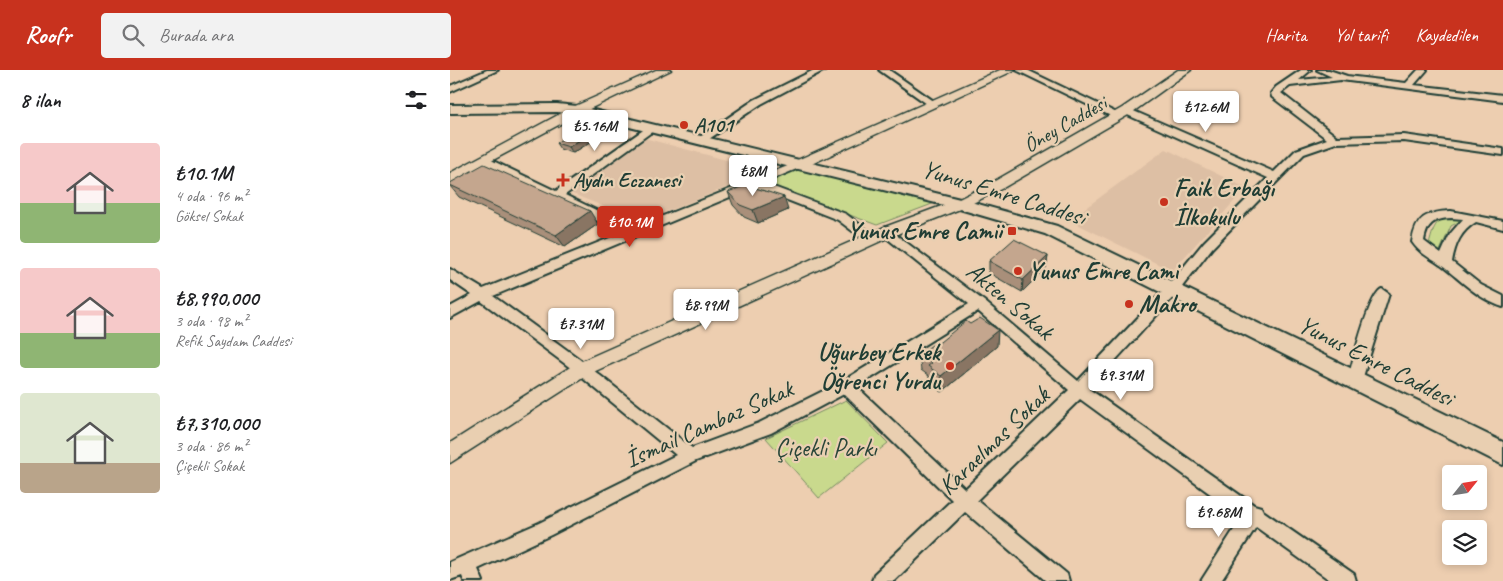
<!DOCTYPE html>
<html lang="tr">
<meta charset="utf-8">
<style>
:root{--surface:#fff;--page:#f2f2f2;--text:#202124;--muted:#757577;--accent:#c8321e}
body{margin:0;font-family:Caveat,sans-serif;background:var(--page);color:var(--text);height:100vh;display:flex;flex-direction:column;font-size:19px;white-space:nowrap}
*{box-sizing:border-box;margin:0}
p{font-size:16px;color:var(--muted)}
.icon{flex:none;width:28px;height:28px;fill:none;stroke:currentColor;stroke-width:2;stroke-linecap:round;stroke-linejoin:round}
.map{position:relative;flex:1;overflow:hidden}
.panel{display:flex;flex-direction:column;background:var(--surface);width:450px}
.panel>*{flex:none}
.needle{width:32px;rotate:60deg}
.fabs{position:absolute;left:992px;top:395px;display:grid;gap:10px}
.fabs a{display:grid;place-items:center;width:45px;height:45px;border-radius:5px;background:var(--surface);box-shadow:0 2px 8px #0003;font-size:25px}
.price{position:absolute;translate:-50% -42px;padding:0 11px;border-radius:5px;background:#fff;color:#222;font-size:16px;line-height:32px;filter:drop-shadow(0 1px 2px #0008)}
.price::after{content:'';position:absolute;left:50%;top:30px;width:15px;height:11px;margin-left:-8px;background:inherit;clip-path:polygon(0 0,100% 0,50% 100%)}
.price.selected{background:var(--accent);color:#fff}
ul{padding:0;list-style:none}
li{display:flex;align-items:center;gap:15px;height:125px;padding:0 20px}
li span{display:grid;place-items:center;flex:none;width:140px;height:100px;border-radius:5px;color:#555}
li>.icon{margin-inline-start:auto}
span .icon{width:60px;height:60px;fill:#fffc;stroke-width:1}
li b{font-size:21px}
h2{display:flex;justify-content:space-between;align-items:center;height:60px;padding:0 20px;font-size:21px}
header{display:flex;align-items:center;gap:30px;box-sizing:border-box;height:70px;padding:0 25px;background:var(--accent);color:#fff}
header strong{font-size:24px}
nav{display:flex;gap:28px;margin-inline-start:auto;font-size:18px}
.search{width:350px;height:45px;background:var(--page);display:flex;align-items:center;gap:12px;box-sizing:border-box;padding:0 18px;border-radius:5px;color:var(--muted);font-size:19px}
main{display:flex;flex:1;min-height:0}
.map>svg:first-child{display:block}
.built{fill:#ddbfa4}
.green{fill:#c9d98d;stroke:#748b60}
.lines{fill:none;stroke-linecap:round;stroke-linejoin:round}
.minor-casing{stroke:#1f3d34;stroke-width:4}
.tertiary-casing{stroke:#1f3d34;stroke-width:3}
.secondary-casing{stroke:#1f3d34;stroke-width:4}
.minor{fill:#e9cfb1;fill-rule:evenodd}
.tertiary{fill:#e9cfb1;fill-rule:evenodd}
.secondary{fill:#e9cfb1;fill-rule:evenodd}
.wall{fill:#a98f7a;stroke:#1f3d34}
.shaded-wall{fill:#897463;stroke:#1f3d34}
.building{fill:#c4a68e;stroke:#1f3d34}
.poi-dot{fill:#c8321e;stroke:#e9cfb1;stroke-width:2}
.labels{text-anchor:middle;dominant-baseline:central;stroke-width:4.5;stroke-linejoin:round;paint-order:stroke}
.far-street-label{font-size:21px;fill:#1f3d34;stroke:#e9cfb1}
.far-poi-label{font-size:21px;font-weight:bold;fill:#1f3d34;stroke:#e9cfb1;text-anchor:start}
.poi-label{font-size:25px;font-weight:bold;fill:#1f3d34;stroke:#e9cfb1;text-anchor:start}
.street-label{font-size:25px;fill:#1f3d34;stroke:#e9cfb1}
.park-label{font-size:25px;fill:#284538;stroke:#e9cfb1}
</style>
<header>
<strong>Roofr</strong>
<div class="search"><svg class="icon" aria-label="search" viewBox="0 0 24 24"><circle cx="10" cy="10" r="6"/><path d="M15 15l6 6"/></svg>Burada ara</div>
<nav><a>Harita</a><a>Yol tarifi</a><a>Kaydedilen</a></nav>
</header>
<main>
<section class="panel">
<h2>8 ilan<svg class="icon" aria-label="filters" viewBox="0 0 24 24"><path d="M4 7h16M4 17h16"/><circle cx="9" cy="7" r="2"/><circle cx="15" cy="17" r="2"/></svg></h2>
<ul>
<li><span style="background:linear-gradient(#f6c9c9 60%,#8fb573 0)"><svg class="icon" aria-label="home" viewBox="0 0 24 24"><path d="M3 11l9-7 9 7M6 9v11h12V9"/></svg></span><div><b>₺10.1M</b><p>4 oda · 96 m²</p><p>Göksel Sokak</p></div></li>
<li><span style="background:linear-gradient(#f6c9c9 65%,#8fb573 0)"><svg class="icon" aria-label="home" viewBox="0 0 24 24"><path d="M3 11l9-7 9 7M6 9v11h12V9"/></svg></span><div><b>₺8,990,000</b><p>3 oda · 98 m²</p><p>Refik Saydam Caddesi</p></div></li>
<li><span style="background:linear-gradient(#dfe7d0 70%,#b9a48a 0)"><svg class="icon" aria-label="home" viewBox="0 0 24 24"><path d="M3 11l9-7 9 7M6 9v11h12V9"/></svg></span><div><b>₺7,310,000</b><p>3 oda · 86 m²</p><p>Çiçekli Sokak</p></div></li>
</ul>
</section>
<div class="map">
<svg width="1053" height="511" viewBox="0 0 1053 511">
<rect width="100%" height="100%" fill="#edceb0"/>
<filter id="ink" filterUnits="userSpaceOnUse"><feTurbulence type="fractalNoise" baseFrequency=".02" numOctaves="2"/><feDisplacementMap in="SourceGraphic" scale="10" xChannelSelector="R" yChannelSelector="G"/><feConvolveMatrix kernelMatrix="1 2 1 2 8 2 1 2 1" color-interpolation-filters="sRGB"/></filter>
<g filter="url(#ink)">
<g class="built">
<polygon points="194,68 317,101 193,151 187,150 118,122"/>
<polygon points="716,79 796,118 722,201 619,150"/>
</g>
<g class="green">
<polygon points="352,97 490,131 427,155 315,114"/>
<path d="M 1006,146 L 1012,150 L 1001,156 L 989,183 L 978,178 C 984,158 983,148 1006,146 Z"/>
<polygon points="396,330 438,373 369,428 316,368"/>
</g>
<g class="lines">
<defs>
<g id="minor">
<polygon points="37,0 48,0 0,22 0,16"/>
<polygon points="364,0 375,0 311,34 253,73 249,74 244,71 304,30"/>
<polygon points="429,0 439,0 488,34 480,36"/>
<polygon points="566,0 577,0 673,46 665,48"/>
<path d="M 851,0 L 861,0 L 849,10 L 882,7 L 867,0 L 879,0 L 897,6 L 956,13 L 968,0 L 977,0 L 964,15 L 1053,25 L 1053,31 L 891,10 L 840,16 L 831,23 L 887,67 L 954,65 L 1053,79 L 1053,85 L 954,71 L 886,73 L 854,84 L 762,178 L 728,222 L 639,319 L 804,435 L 811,437 L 813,441 L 904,504 L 906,511 L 881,511 L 806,457 L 771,511 L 751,511 L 792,447 L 630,329 L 527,430 L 617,504 L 619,511 L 596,511 L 515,442 L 444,511 L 422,511 L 424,504 L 502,430 L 394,324 L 321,363 L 246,391 L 101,465 L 28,499 L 33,511 L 14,511 L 12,506 L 0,510 L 0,492 L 89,453 L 226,385 L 118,296 L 31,231 L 0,248 L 0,237 L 22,225 L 0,210 L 0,199 L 33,219 L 172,163 L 31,93 L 31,89 L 39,89 L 106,121 L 199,56 L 204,59 L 203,61 L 115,125 L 183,158 L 350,91 L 354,92 L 354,96 L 313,113 L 396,144 L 425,166 L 427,169 L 425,172 L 417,172 L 388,150 L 304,117 L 43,226 L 128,288 L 242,378 L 309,353 L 391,312 L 519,234 L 433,165 L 431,162 L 433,159 L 437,158 L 534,231 L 628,311 L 718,216 L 754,172 L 818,108 L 673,43 L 673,39 L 679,39 L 824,102 L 846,80 L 877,69 L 822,27 L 821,23 L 826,17 ZM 528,241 L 619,320 L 515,419 L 407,317 Z"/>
<path d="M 1001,141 L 1053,151 L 1053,159 L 1026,152 C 1011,161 1005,174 1002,192 L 1031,215 L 1053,226 L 1053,237 C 1028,229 1012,211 992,196 C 981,188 970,184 962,172 C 966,147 976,142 1001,141 ZM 1001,148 L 1013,149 L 1000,164 L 991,184 L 974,171 C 977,154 983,149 1001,148 Z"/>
<path d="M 932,219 L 939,224 L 912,310 L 910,314 L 905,316 L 900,314 L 898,310 C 902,294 919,223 932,219 Z"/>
</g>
<g id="tertiary">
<polygon points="206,0 221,0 131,43 0,113 0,103 123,37"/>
<polygon points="550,0 565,0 355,97 345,97 343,94 345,91"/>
<polygon points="728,0 741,0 680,44 553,118 515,137 442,166 139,304 0,393 0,373 125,294 432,158 505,131 543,112 672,38"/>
</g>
<polygon id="secondary" points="107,34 127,36 510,129 607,156 1053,372 1053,395 595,164 506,138 127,44 107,42 0,43 0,35"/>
</defs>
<use href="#minor" class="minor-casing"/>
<use href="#tertiary" class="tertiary-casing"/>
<use href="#secondary" class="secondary-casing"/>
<use href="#minor" class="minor"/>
<use href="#tertiary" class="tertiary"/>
<use href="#secondary" class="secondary"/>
</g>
<g class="wall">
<polygon points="143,61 147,68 123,83 110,79 106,73"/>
<polygon points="0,113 148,154 115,177 9,127 0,116"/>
<polygon points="278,122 338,140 308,153 294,147 283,135"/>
<polygon points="598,186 596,198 572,222 539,203 539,191"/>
<polygon points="485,276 547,276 492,322 479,312 479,306 471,300 469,284"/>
</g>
<g class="shaded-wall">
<polygon points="143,61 147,68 123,83 119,77"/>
<polygon points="334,127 338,140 308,153 303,140"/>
<polygon points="140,141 148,154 115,177 106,165"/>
<polygon points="598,186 596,198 572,222 573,210"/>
<polygon points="548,260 547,276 492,322 491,306"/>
</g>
<g class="building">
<polygon points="130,57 143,61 119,77 106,73"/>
<polygon points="34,94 140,141 106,165 0,115 0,113"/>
<polygon points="296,115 334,127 303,140 290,135 278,122"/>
<polygon points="564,169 598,186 573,210 539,191"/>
<polygon points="530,248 548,260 491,306 478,296 482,293 469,284 482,275 485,276 516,251 520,254"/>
</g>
</g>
<g class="poi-dot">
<circle cx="234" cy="55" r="5"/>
<path d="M110.5 102.5h5v5h5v5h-5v5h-5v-5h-5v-5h5z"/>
<circle cx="714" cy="132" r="5"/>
<rect x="557" y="156" width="10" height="10" rx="2.5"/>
<circle cx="568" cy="201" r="5"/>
<circle cx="679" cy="234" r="5"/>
<circle cx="500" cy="296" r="5"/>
</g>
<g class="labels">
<g class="far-street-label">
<text transform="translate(615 54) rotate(-30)">Öney Caddesi</text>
</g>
<g class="far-poi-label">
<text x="244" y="55">A101</text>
<text x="123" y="110">Aydın Eczanesi</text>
</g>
<g class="poi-label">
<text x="724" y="118">Faik Erbağı<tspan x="724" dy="29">İlkokulu</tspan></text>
<text x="552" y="161" text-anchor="end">Yunus Emre Camii</text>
<text x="578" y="201">Yunus Emre Cami</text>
<text x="689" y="234">Makro</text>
<text x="490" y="282" text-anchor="end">Uğurbey Erkek<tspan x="490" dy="29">Öğrenci Yurdu</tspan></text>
</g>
<g class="street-label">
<text transform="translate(554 123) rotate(17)">Yunus Emre Caddesi</text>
<text transform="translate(560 231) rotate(40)">Akten Sokak</text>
<text transform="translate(926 291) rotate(27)">Yunus Emre Caddesi</text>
<text transform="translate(259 354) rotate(-24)">İsmail Cambaz Sokak</text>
<text transform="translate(544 371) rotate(-44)">Karaelmas Sokak</text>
</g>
<g class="park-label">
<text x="376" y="378">Çiçekli Parkı</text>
</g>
</g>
</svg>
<div class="fabs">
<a><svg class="needle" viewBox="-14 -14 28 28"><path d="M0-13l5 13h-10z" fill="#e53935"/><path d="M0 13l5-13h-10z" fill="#757577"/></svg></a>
<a><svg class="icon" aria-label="layers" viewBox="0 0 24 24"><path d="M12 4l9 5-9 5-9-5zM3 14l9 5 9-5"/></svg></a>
</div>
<b class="price" style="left:756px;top:63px">₺12.6M</b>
<b class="price" style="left:145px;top:82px">₺5.16M</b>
<b class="price" style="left:303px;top:127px">₺8M</b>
<b class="price selected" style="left:180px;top:178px">₺10.1M</b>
<b class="price" style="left:256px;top:261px">₺8.99M</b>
<b class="price" style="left:131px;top:280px">₺7.31M</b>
<b class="price" style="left:671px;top:331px">₺9.31M</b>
<b class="price" style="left:769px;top:468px">₺9.68M</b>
</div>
</main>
